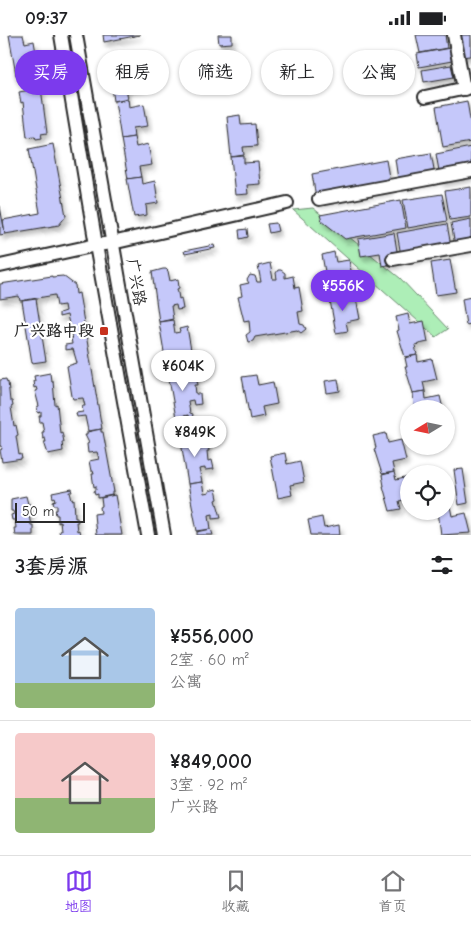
<!DOCTYPE html>
<html lang="zh">
<meta charset="utf-8">
<style>
:root{--surface:#fff;--page:#f2f2f2;--text:#202124;--muted:#757577;--line:#e0e0e0;--accent:#7c3aed}
body{margin:0;font-family:"Comic Neue","LXGW WenKai TC",sans-serif;background:var(--page);color:var(--text);height:100vh;display:flex;flex-direction:column;font-size:19px;white-space:nowrap}
*{box-sizing:border-box;margin:0}
p{font-size:16px;color:var(--muted)}
.icon{flex:none;width:28px;height:28px;fill:none;stroke:currentColor;stroke-width:2;stroke-linecap:round;stroke-linejoin:round}
.map{position:relative;height:500px;overflow:hidden}
.details{display:flex;flex-direction:column;background:var(--surface);flex:1}
.details>*{flex:none}
.banner{position:absolute;left:15px;top:15px;width:441px;height:45px;display:flex;gap:10px}
.needle{width:32px;rotate:260deg}
.controls{position:absolute;left:400px;top:365px;display:grid;gap:10px}
.controls a{display:grid;place-items:center;width:55px;height:55px;border-radius:50%;background:var(--surface);box-shadow:0 1px 4px #0004;font-size:25px}
.scale{position:absolute;left:15px;bottom:12px;width:70px;box-sizing:border-box;padding-left:5px;border:2px solid #2b2b2b;border-top:0;font-size:14px;line-height:18px;white-space:nowrap;color:#2b2b2b;-webkit-text-stroke:4px #fff;paint-order:stroke}
.price{position:absolute;translate:-50% -42px;padding:0 11px;border-radius:18px;background:#fff;color:#222;font-size:16px;line-height:32px;filter:drop-shadow(0 1px 2px #0008)}
.price::after{content:'';position:absolute;left:50%;top:30px;width:15px;height:11px;margin-left:-8px;background:inherit;clip-path:polygon(0 0,100% 0,50% 100%)}
.price.on{background:var(--accent);color:#fff}
ul{padding:0;list-style:none}
li{display:flex;align-items:center;gap:15px;height:125px;padding:0 15px}
li+li{border-top:1px solid var(--line)}
li span{display:grid;place-items:center;flex:none;width:140px;height:100px;border-radius:5px;color:#555}
li>.icon{margin-inline-start:auto}
span .icon{width:60px;height:60px;fill:#fffc;stroke-width:1}
li b{font-size:21px}
h2{display:flex;justify-content:space-between;align-items:center;height:60px;padding:0 15px;font-size:21px}
.tag{padding:0 18px;border-radius:22px;background:var(--surface);box-shadow:0 1px 4px #0004;font-size:18px;line-height:45px}
.tag.on{background:var(--accent);color:#fff}
.status{display:flex;justify-content:space-between;align-items:center;height:35px;padding:0 25px;background:var(--surface);direction:ltr}
.status svg{height:14px;fill:currentColor}
.tabs{display:flex;justify-content:space-around;align-items:center;height:70px;border-top:1px solid var(--line);background:var(--surface);font-size:14px;color:var(--muted)}
.tabs a{display:grid;justify-items:center;gap:2px}
.tabs .on{color:var(--accent)}
.map>svg:first-child{display:block}
.green{fill:#adeeb7;stroke:#6c8c71}
.building{fill:#c5c8fa;stroke:#2b2b2b;filter:url(#shadow)}
.lines{fill:none;stroke-linecap:round;stroke-linejoin:round}
.minor-casing{stroke:#2b2b2b;stroke-width:16}
.minor{stroke:#fff;stroke-width:12}
.poi-dot{fill:#c8321e;stroke:#fff;stroke-width:2}
.labels{text-anchor:middle;dominant-baseline:central;stroke-width:4.5;stroke-linejoin:round;paint-order:stroke}
.street-label{font-size:16px;fill:#2b2b2b;stroke:#fff}
.poi-label{font-size:16px;font-weight:bold;fill:#2b2b2b;stroke:#fff;text-anchor:end}
</style>
<div class="status"><b>09:37</b><svg viewBox="0 0 49 12"><path d="M0 12V9h3v3zM5 12V6h3v6zM10 12V3h3v9zM15 12V0h3v12zM26 1h20v11H26zM47 4h2v5h-2z"/></svg></div>
<div class="map">
<svg width="471" height="500" viewBox="0 0 471 500">
<defs>
<filter id="shadow"><feDropShadow dx="2.5" dy="4.5" stdDeviation="2.5" flood-color="#0004"/></filter>
</defs>
<rect width="100%" height="100%" fill="#fff"/>
<filter id="ink" filterUnits="userSpaceOnUse"><feTurbulence type="fractalNoise" baseFrequency=".02" numOctaves="2"/><feDisplacementMap in="SourceGraphic" scale="10" xChannelSelector="R" yChannelSelector="G"/><feConvolveMatrix kernelMatrix="1 2 1 2 8 2 1 2 1" color-interpolation-filters="sRGB"/></filter>
<g filter="url(#ink)">
<polygon class="green" points="313,173 400,243 448,294 436,302 293,175"/>
<g class="building">
<polygon points="9,0 23,0 25,8 34,6 38,30 29,31 30,34 32,34 32,37 16,40"/>
<polygon points="103,0 140,0 104,7"/>
<polygon points="218,0 232,0 232,8 219,9"/>
<polygon points="416,0 445,0 447,13 420,18"/>
<polygon points="456,0 471,0 471,21 460,22"/>
<polygon points="450,13 452,26 419,32 417,19"/>
<polygon points="121,21 123,32 138,29 142,51 126,54 128,63 114,66 108,23"/>
<polygon points="451,30 454,42 424,47 422,35"/>
<polygon points="41,53 47,98 41,99 42,103 36,104 35,101 27,102 23,67 21,68 19,57"/>
<polygon points="128,64 129,72 144,69 148,91 133,93 134,102 121,104 115,66"/>
<polygon points="467,66 471,90 471,107 443,112 436,72"/>
<polygon points="240,80 241,90 255,89 257,111 243,112 244,120 231,122 227,82"/>
<polygon points="134,102 136,112 148,109 152,130 139,132 141,142 128,144 121,104"/>
<polygon points="53,109 66,181 59,190 5,199 3,185 40,178 29,114"/>
<polygon points="471,112 471,141 441,147 436,119"/>
<polygon points="431,118 436,145 399,151 395,124"/>
<polygon points="244,121 244,128 258,127 260,149 247,150 248,159 235,160 231,122"/>
<polygon points="386,125 391,154 317,168 312,139"/>
<polygon points="141,142 142,149 155,146 158,168 146,170 147,180 134,182 127,144"/>
<polygon points="471,152 471,182 450,185 445,156"/>
<polygon points="442,159 447,186 408,193 403,165"/>
<polygon points="401,165 406,193 345,204 322,186 320,180"/>
<polygon points="0,171 5,199 0,200"/>
<polygon points="471,184 471,213 456,216 451,188"/>
<polygon points="276,188 278,196 269,198 267,189"/>
<polygon points="447,189 452,217 402,226 397,198"/>
<polygon points="247,194 248,202 240,204 239,195"/>
<polygon points="394,198 399,228 382,231 380,218 361,221 358,204"/>
<polygon points="214,210 215,213 185,219 184,216"/>
<polygon points="334,217 336,227 349,225 353,246 340,248 341,257 329,259 322,220"/>
<polygon points="450,225 456,257 436,260 431,228"/>
<polygon points="270,228 273,244 277,244 276,238 278,235 281,235 285,238 285,243 293,241 295,253 299,252 303,276 298,277 300,289 304,290 306,294 301,298 297,295 255,302 253,306 248,307 246,300 250,297 249,285 244,286 238,262 242,261 240,250 249,248 247,245 250,240 255,241 257,247 261,247 258,231"/>
<polygon points="163,234 166,234 168,236 170,246 178,244 179,253 177,254 178,258 179,264 181,263 183,274 177,275 176,270 171,271 173,284 159,287 152,237"/>
<polygon points="52,241 52,242 63,241 75,250 76,259 79,258 102,394 88,396 85,381 77,382 76,378 83,377 82,371 85,371 83,363 73,364 72,361 67,331 77,328 73,314 65,315 65,310 72,309 71,303 72,302 67,280 59,282 59,278 65,276 64,270 57,271 55,260 20,266 19,261 0,264 0,249"/>
<polygon points="341,257 343,265 356,263 360,284 346,287 348,296 336,298 329,260"/>
<polygon points="471,262 471,289 466,290 462,264"/>
<polygon points="36,264 46,326 32,328 22,266"/>
<polygon points="408,279 410,289 424,286 428,307 415,310 417,320 405,322 397,296 399,295 396,282"/>
<polygon points="173,285 175,298 180,297 179,294 187,292 192,321 185,322 185,317 180,318 182,333 167,335 159,287"/>
<polygon points="417,320 418,327 432,324 437,344 423,347 425,356 413,358 405,332 407,332 405,323"/>
<polygon points="182,333 184,342 196,340 198,350 195,350 196,359 200,359 201,369 194,370 193,365 188,366 190,378 193,379 192,384 189,383 188,380 176,383 169,344 167,336"/>
<polygon points="50,338 51,346 53,346 55,370 57,369 60,398 62,397 64,407 62,407 63,416 48,419 44,407 46,407 45,403 43,404 42,397 44,397 42,387 40,387 39,381 41,381 41,377 38,378 37,372 39,371 35,356 37,355 36,352 34,353 33,346 35,346 34,341"/>
<polygon points="256,340 258,350 273,347 277,369 262,372 264,381 250,384 242,342"/>
<polygon points="6,344 7,348 8,347 10,366 12,366 13,371 11,372 14,391 16,390 18,400 16,401 19,420 21,419 22,424 2,427 0,415 2,414 1,411 0,411 0,345"/>
<polygon points="338,344 340,356 327,358 325,346"/>
<polygon points="425,356 426,364 440,361 443,374 414,374 413,358"/>
<polygon points="101,394 101,397 103,397 114,457 112,457 112,460 98,463 98,459 95,460 94,456 96,455 96,451 94,452 92,439 94,439 93,436 91,436 89,426 99,424 97,417 88,418 87,409 89,408 85,400 87,400 87,397"/>
<polygon points="195,396 197,400 194,401 196,412 201,411 200,408 208,407 209,416 207,416 208,426 212,425 214,434 205,435 205,433 199,434 202,447 188,449 180,401 191,399"/>
<polygon points="386,398 388,408 401,405 406,425 392,428 394,437 382,439 374,414 376,413 373,401"/>
<polygon points="285,418 287,429 300,426 304,447 290,450 292,460 278,463 270,421"/>
<polygon points="463,434 468,468 459,470 454,435"/>
<polygon points="394,437 396,445 409,442 409,464 399,466 401,474 390,476 383,451 384,451 382,440"/>
<polygon points="202,447 204,459 209,458 209,456 216,454 218,464 216,465 221,482 213,483 213,479 209,480 211,494 197,496 188,449"/>
<polygon points="72,454 73,457 70,457 72,465 74,464 75,482 77,482 78,487 76,487 77,496 79,495 80,500 60,500 59,496 61,495 60,487 58,488 58,480 56,480 55,475 57,475 57,470 54,470 53,466 56,465 55,462 53,463 52,458"/>
<polygon points="115,460 122,500 96,500 94,479 101,478 100,472 102,471 101,463"/>
<polygon points="26,461 28,469 30,469 32,480 29,481 31,490 33,490 33,500 15,500 14,493 16,493 15,485 12,485 11,480 14,479 13,476 11,476 11,464"/>
<polygon points="450,471 452,481 466,478 471,498 441,500 438,476 446,476 446,472"/>
<polygon points="322,482 324,493 339,490 340,500 311,500 308,485"/>
<polygon points="211,494 213,500 197,500 197,497"/>
</g>
<g class="lines">
<defs>
<g id="minor">
<polyline points="61,0 96,210 148,500"/>
<polyline points="76,0 164,500"/>
<polyline points="454,0 464,54"/>
<polyline points="425,62 471,52"/>
<polyline points="319,164 471,136"/>
<polyline points="393,224 471,210"/>
<polyline points="0,231 96,210 112,208 287,168"/>
</g>
</defs>
<use href="#minor" class="minor-casing"/>
<use href="#minor" class="minor"/>
</g>
</g>
<rect class="poi-dot" x="99" y="291" width="10" height="10" rx="2.5"/>
<g class="labels">
<g class="street-label">
<text transform="translate(136 247) rotate(80)">广兴路</text>
</g>
<g class="poi-label">
<text x="94" y="296">广兴路中段</text>
</g>
</g>
</svg>
<div class="controls">
<a><svg class="needle" viewBox="-14 -14 28 28"><path d="M0-13l5 13h-10z" fill="#e53935"/><path d="M0 13l5-13h-10z" fill="#757577"/></svg></a>
<a><svg class="icon" aria-label="locate" viewBox="0 0 24 24"><circle cx="12" cy="12" r="6"/><path d="M12 2v4M12 18v4M2 12h4M18 12h4"/></svg></a>
</div>
<div class="scale">50 m</div>
<b class="price on" style="left:343px;top:277px">¥556K</b>
<b class="price" style="left:183px;top:357px">¥604K</b>
<b class="price" style="left:195px;top:423px">¥849K</b>
<div class="banner">
<a class="tag on">买房</a>
<a class="tag">租房</a>
<a class="tag">筛选</a>
<a class="tag">新上</a>
<a class="tag">公寓</a>
</div>
</div>
<section class="details">
<h2>3套房源<svg class="icon" aria-label="filters" viewBox="0 0 24 24"><path d="M4 7h16M4 17h16"/><circle cx="9" cy="7" r="2"/><circle cx="15" cy="17" r="2"/></svg></h2>
<ul>
<li><span style="background:linear-gradient(#a9c7e8 75%,#8fb573 0)"><svg class="icon" aria-label="home" viewBox="0 0 24 24"><path d="M3 11l9-7 9 7M6 9v11h12V9"/></svg></span><div><b>¥556,000</b><p>2室 · 60 m²</p><p>公寓</p></div></li>
<li><span style="background:linear-gradient(#f6c9c9 65%,#8fb573 0)"><svg class="icon" aria-label="home" viewBox="0 0 24 24"><path d="M3 11l9-7 9 7M6 9v11h12V9"/></svg></span><div><b>¥849,000</b><p>3室 · 92 m²</p><p>广兴路</p></div></li>
</ul>
</section>
<nav class="tabs">
<a class="on"><svg class="icon" aria-label="map" viewBox="0 0 24 24"><path d="M3 6l6-2 6 2 6-2v14l-6 2-6-2-6 2zM9 4v14M15 6v14"/></svg>地图</a>
<a><svg class="icon" aria-label="saved" viewBox="0 0 24 24"><path d="M7 4h10v16l-5-4-5 4z"/></svg>收藏</a>
<a><svg class="icon" aria-label="home" viewBox="0 0 24 24"><path d="M3 11l9-7 9 7M6 9v11h12V9"/></svg>首页</a>
</nav>
